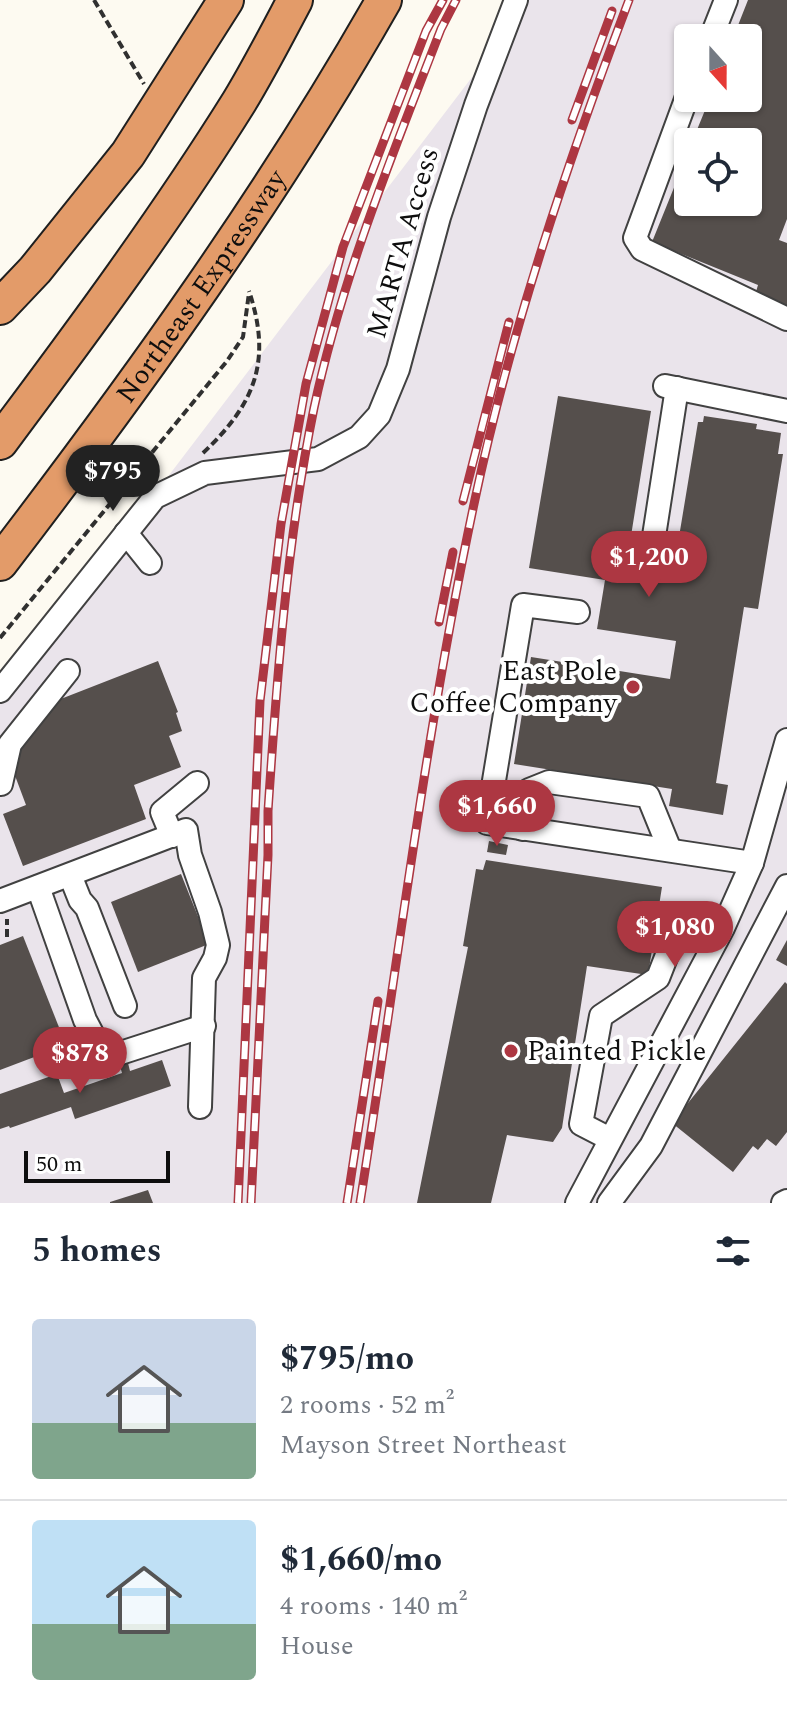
<!DOCTYPE html>
<meta charset="utf-8">
<style>
:root{--surface:#fff;--page:#f6f6f7;--text:#1f2937;--muted:#747a83;--line:#e0e1e3;--accent:#ad3742}
body{margin:0;font-family:Spectral,serif;background:var(--page);color:var(--text);height:100vh;display:flex;flex-direction:column;font-size:30px;white-space:nowrap}
*{box-sizing:border-box;margin:0}
p{font-size:26px;color:var(--muted)}
.icon{flex:none;width:44px;height:44px;fill:none;stroke:currentColor;stroke-width:2;stroke-linecap:round;stroke-linejoin:round}
.map{position:relative;height:1203px;overflow:hidden}
.side{display:flex;flex-direction:column;background:var(--surface);flex:1}
.side>*{flex:none}
.needle{width:52px;rotate:159deg}
.controls{position:absolute;left:674px;top:24px;display:grid;gap:16px}
.controls a{display:grid;place-items:center;width:88px;height:88px;border-radius:8px;background:var(--surface);box-shadow:0 2px 6px #0004;font-size:40px}
.scale{position:absolute;left:24px;bottom:20px;width:146px;box-sizing:border-box;padding-left:8px;border:4px solid #0e0e0e;border-top:0;font-size:22px;line-height:28px;white-space:nowrap;color:#0e0e0e;-webkit-text-stroke:6px #fff;paint-order:stroke}
.price{position:absolute;translate:-50% -68px;padding:0 18px;border-radius:28px;background:var(--accent);color:#fff;font-size:26px;line-height:52px;filter:drop-shadow(0 2px 4px #0008)}
.price::after{content:'';position:absolute;left:50%;top:48px;width:24px;height:18px;margin-left:-12px;background:inherit;clip-path:polygon(0 0,100% 0,50% 100%)}
.price.current{background:#222;color:#fff}
ul{padding:0;list-style:none}
li{display:flex;align-items:center;gap:24px;height:200px;padding:0 32px}
li+li{border-top:2px solid var(--line)}
li span{display:grid;place-items:center;flex:none;width:224px;height:160px;border-radius:8px;color:#555}
li>.icon{margin-inline-start:auto}
span .icon{width:96px;height:96px;fill:#fffc;stroke-width:1}
li b{font-size:34px}
h2{display:flex;justify-content:space-between;align-items:center;height:96px;padding:0 32px;font-size:34px}
.map>svg:first-child{display:block}
.industrial{fill:#eae4eb;fill-rule:evenodd}
.building{fill:#554f4c}
.lines{fill:none;stroke-linecap:round;stroke-linejoin:round}
.minor-casing{stroke:#414141;stroke-width:26}
.highway-casing{stroke:#1f1f1f;stroke-width:38}
.path{stroke:#303030;stroke-width:4;stroke-dasharray:8 4;stroke-linecap:butt}
.minor{stroke:#fff;stroke-width:22}
.highway{stroke:#e39b69;stroke-width:34}
.rail-casing{stroke:#ad3742;stroke-width:9}
.rail{stroke:#fff;stroke-width:6;stroke-dasharray:18;stroke-linecap:butt}
.poi-dot{fill:#ad3742;stroke:#fff;stroke-width:3}
.labels{text-anchor:middle;dominant-baseline:central;stroke-width:8;stroke-linejoin:round;paint-order:stroke}
.street-label{font-size:28px;fill:#0e0e0e;stroke:#fff}
.poi-label{font-size:28px;fill:#0e0e0e;stroke:#fff;text-anchor:end}
</style>
<div class="map">
<svg width="787" height="1203" viewBox="0 0 787 1203">
<rect width="100%" height="100%" fill="#fdfaf1"/>
<path class="industrial" d="M 526,0 L 787,0 L 787,1203 L 0,1203 L 0,690 L 23,667 L 498,43 ZM 688,38 L 748,38 L 748,98 L 688,98 ZM 688,142 L 748,142 L 748,202 L 688,202 Z"/>
<g class="building">
<polygon points="748,0 787,0 787,219 779,240 787,243 787,309 755,295 758,285 652,242 688,153 688,202 748,202 748,142 692,142 710,98 748,98 748,38 733,38"/>
<polygon points="558,396 651,411 631,536 678,543 698,422 703,422 704,416 757,424 756,429 781,433 778,454 783,454 758,609 744,607 716,783 728,785 723,815 669,806 672,789 514,764 531,657 670,679 676,641 597,629 605,580 529,568"/>
<polygon points="158,661 178,712 176,713 182,731 169,736 181,767 134,785 146,819 23,866 3,814 26,805 8,757 53,702"/>
<polygon points="489,841 508,845 506,855 487,852"/>
<polygon points="486,860 662,887 648,975 587,966 562,1128 553,1142 507,1135 491,1203 417,1203 468,947 463,946 476,869 483,870"/>
<polygon points="181,874 209,944 138,972 111,902"/>
<polygon points="23,936 66,1045 0,1070 0,945"/>
<polygon points="787,940 787,966 776,960"/>
<polygon points="785,982 787,984 787,1132 776,1146 767,1139 758,1150 753,1146 733,1172 672,1123"/>
<polygon points="162,1060 171,1086 75,1119 71,1107 10,1128 9,1126 0,1129 0,1094 57,1074 64,1093 122,1073 120,1066 128,1063 130,1071"/>
<polygon points="148,1190 153,1203 110,1203 110,1202"/>
</g>
<g class="lines">
<defs>
<g id="minor">
<polyline points="711,38 726,0"/>
<polyline points="688,94 635,238 642,249 787,319"/>
<polyline points="665,386 787,411"/>
<polyline points="126,533 150,563"/>
<polyline points="654,536 677,388"/>
<polyline points="578,612 523,605 487,823 752,863"/>
<polyline points="0,691 155,497 205,473 318,459 359,437 379,415 398,369 439,217 476,105 516,0"/>
<polyline points="1,784 10,744 68,671"/>
<polyline points="523,829 529,790 549,782 648,796 670,850"/>
<polyline points="172,836 162,812 197,783"/>
<polyline points="70,875 80,900 87,908 125,1006"/>
<polyline points="38,887 85,1020 105,1058 204,1026"/>
<polyline points="0,901 186,830 190,855 210,912 218,945 215,958 204,978 200,1107"/>
<polyline points="610,1139 581,1124 601,1016 658,978 683,914"/>
<polyline points="577,1203 723,928 752,863 787,740"/>
<polyline points="609,1203 651,1146 787,886"/>
<polyline points="783,1203 787,1201"/>
</g>
<g id="highway">
<polyline points="0,307 35,270 128,154 226,0"/>
<path d="M 0,442 C 83,331 166,219 239,102 C 259,69 277,34 295,0"/>
<path id="s1" d="M 0,563 C 138,383 272,197 384,0"/>
</g>
</defs>
<use href="#minor" class="minor-casing"/>
<use href="#highway" class="highway-casing"/>
<g class="path">
<polyline points="94,0 144,84"/>
<path d="M 203,453 C 256,403 272,360 249,291"/>
<polyline points="0,638 227,361 243,337 249,293"/>
<polyline points="7,937 7,919"/>
</g>
<use href="#minor" class="minor"/>
<use href="#highway" class="highway"/>
<defs>
<g id="rail">
<polyline points="572,120 612,11"/>
<polyline points="463,501 509,322"/>
<polyline points="439,622 453,552"/>
<polyline points="238,1203 260,701 281,524 306,384 343,247 426,31 443,0"/>
<path d="M 251,1203 L 268,855 L 268,811 C 277,676 287,540 314,408 C 342,277 393,153 441,29 L 456,0"/>
<polyline points="347,1203 378,1001"/>
<path d="M 360,1203 C 397,970 425,735 474,504 C 510,332 567,164 629,0"/>
</g>
</defs>
<use href="#rail" class="rail-casing"/>
<use href="#rail" class="rail"/>
</g>
<g class="poi-dot">
<circle cx="633" cy="687" r="8"/>
<circle cx="511" cy="1051" r="8"/>
</g>
<g class="labels">
<g class="street-label">
<text transform="translate(403 243) rotate(-74)">MARTA Access</text>
<text stroke="none"><textPath href="#s1" startOffset="342">Northeast Expressway</textPath></text>
</g>
<g class="poi-label">
<text x="617" y="671">East Pole<tspan x="617" dy="32">Coffee Company</tspan></text>
<text x="527" y="1051" text-anchor="start">Painted Pickle</text>
</g>
</g>
</svg>
<div class="controls">
<a><svg class="needle" viewBox="-14 -14 28 28"><path d="M0-13l5 13h-10z" fill="#e53935"/><path d="M0 13l5-13h-10z" fill="#747a83"/></svg></a>
<a><svg class="icon" aria-label="locate" viewBox="0 0 24 24"><circle cx="12" cy="12" r="6"/><path d="M12 2v4M12 18v4M2 12h4M18 12h4"/></svg></a>
</div>
<div class="scale">50 m</div>
<b class="price current" style="left:113px;top:513px">$795</b>
<b class="price" style="left:649px;top:599px">$1,200</b>
<b class="price" style="left:497px;top:848px">$1,660</b>
<b class="price" style="left:675px;top:969px">$1,080</b>
<b class="price" style="left:80px;top:1095px">$878</b>
</div>
<section class="side">
<h2>5 homes<svg class="icon" aria-label="filters" viewBox="0 0 24 24"><path d="M4 7h16M4 17h16"/><circle cx="9" cy="7" r="2"/><circle cx="15" cy="17" r="2"/></svg></h2>
<ul>
<li><span style="background:linear-gradient(#c9d6e8 65%,#7fa58c 0)"><svg class="icon" aria-label="home" viewBox="0 0 24 24"><path d="M3 11l9-7 9 7M6 9v11h12V9"/></svg></span><div><b>$795/mo</b><p>2 rooms · 52 m²</p><p>Mayson Street Northeast</p></div></li>
<li><span style="background:linear-gradient(#bfe0f5 65%,#7fa58c 0)"><svg class="icon" aria-label="home" viewBox="0 0 24 24"><path d="M3 11l9-7 9 7M6 9v11h12V9"/></svg></span><div><b>$1,660/mo</b><p>4 rooms · 140 m²</p><p>House</p></div></li>
</ul>
</section>
